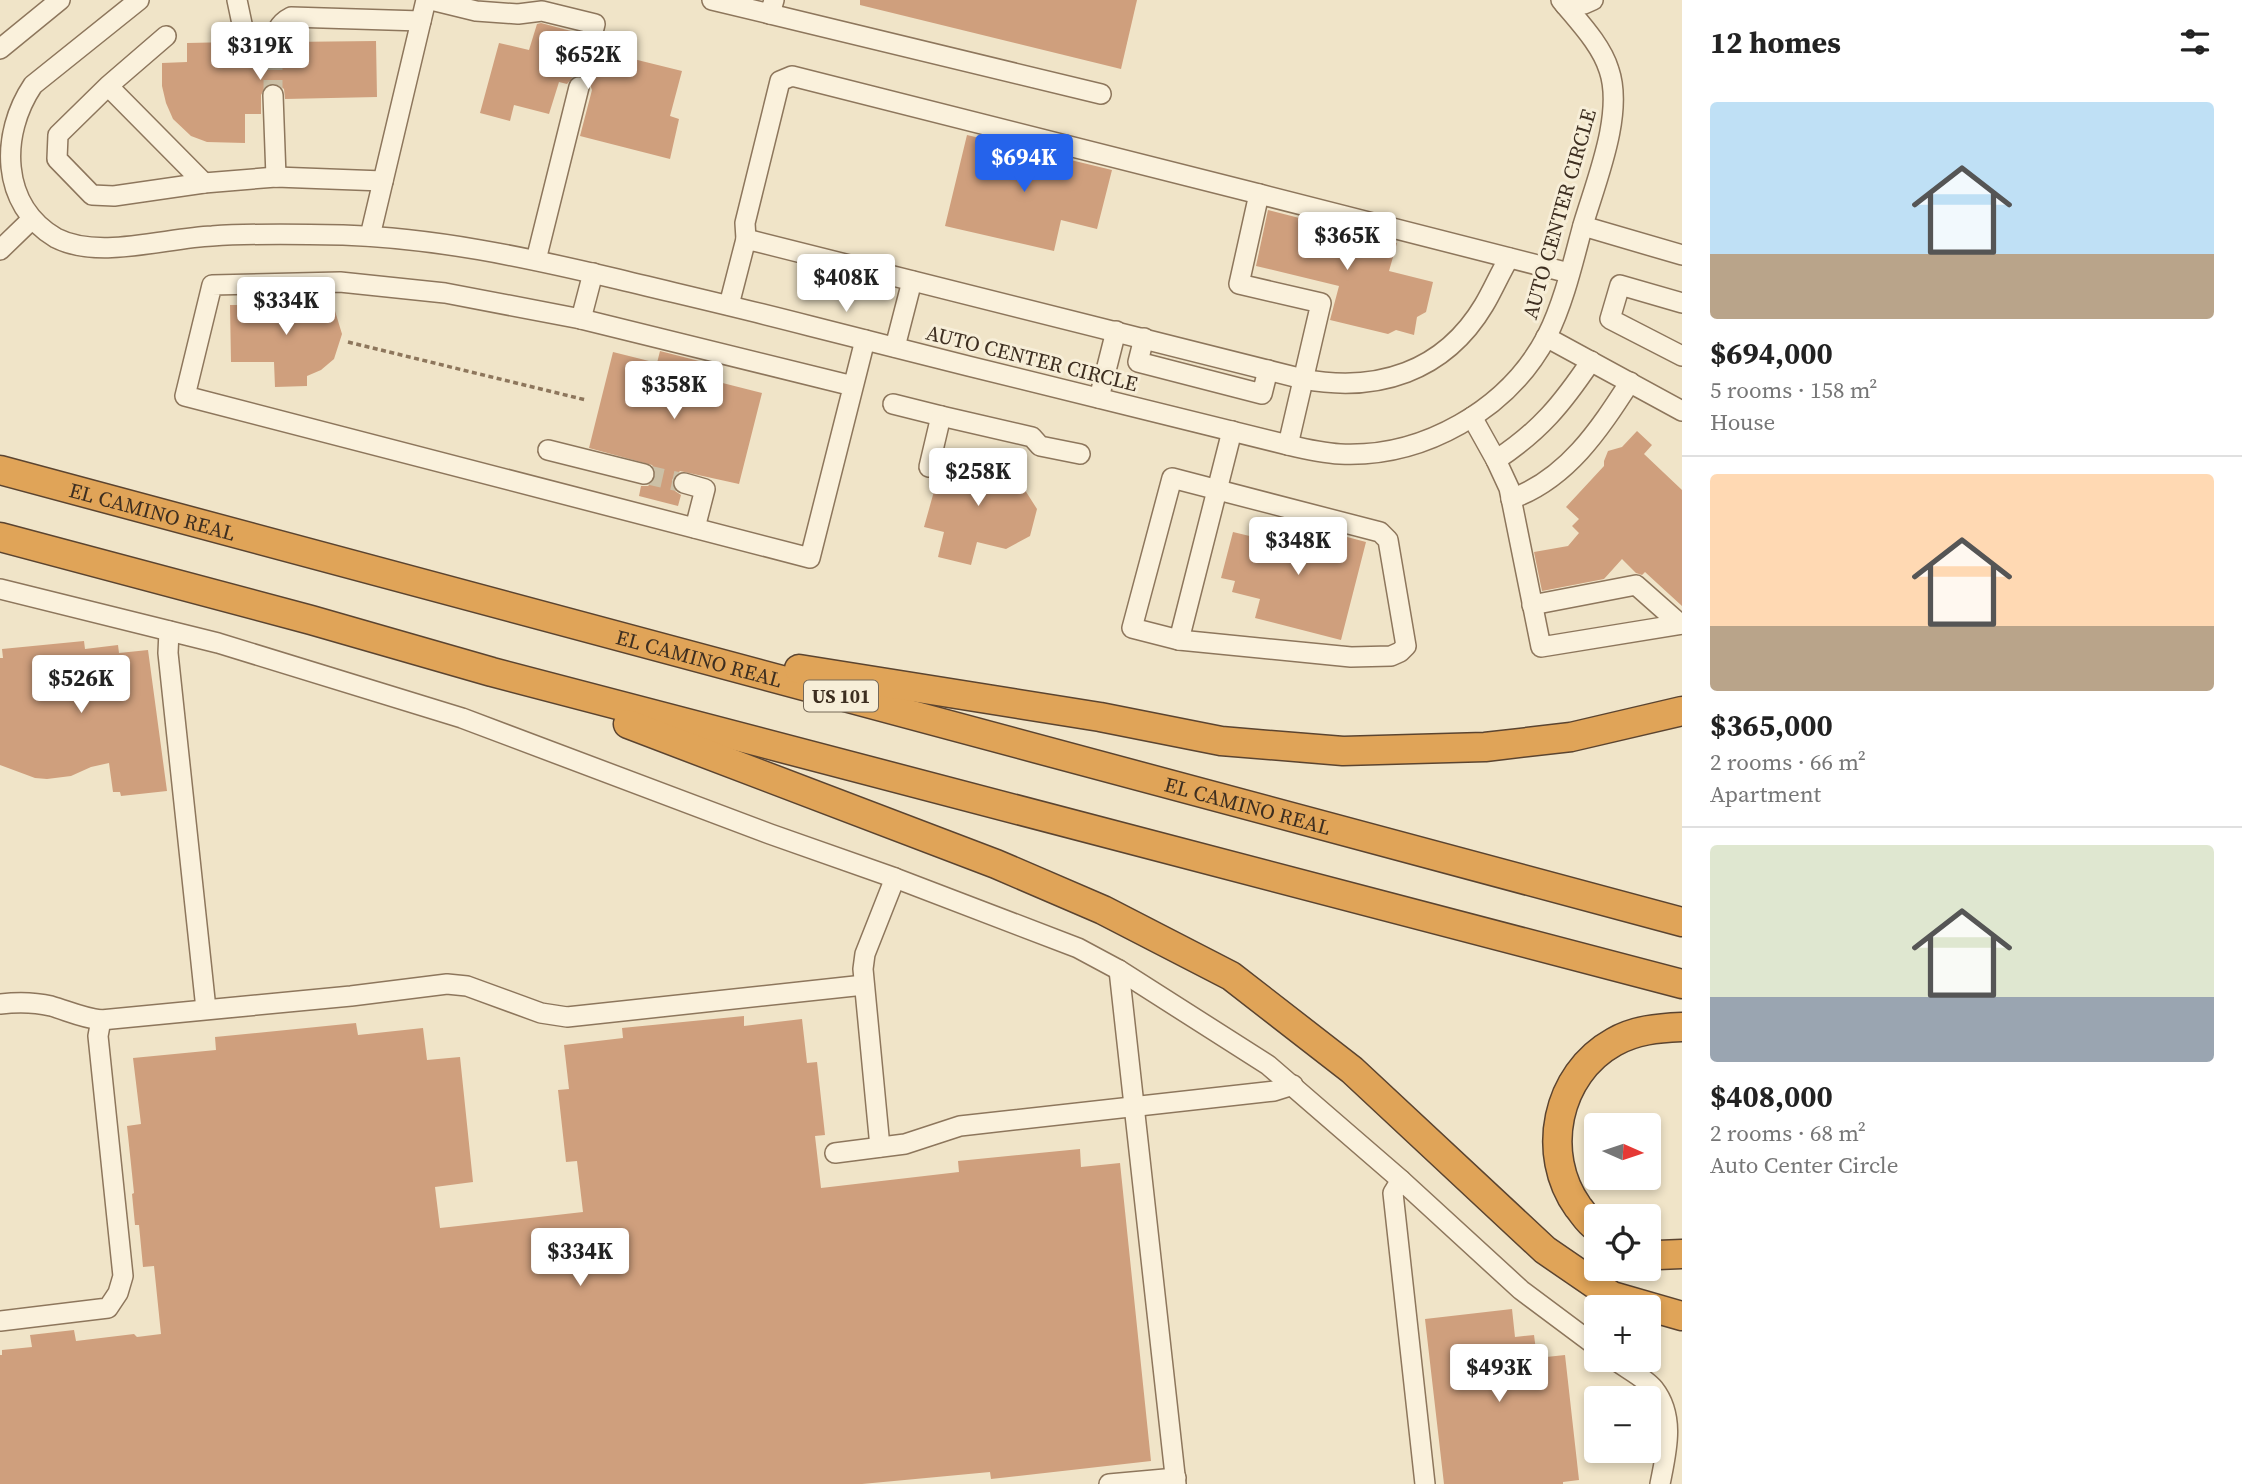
<!DOCTYPE html>
<meta charset="utf-8">
<style>
:root{--surface:#fff;--page:#f2f2f2;--text:#222;--muted:#767676;--line:#e0e0e0;--accent:#2563eb}
body{margin:0;font-family:"Source Serif 4",serif;background:var(--page);color:var(--text);height:100vh;display:flex;flex-direction:column;font-size:26px;white-space:nowrap}
*{box-sizing:border-box;margin:0}
p{font-size:23px;color:var(--muted)}
.icon{flex:none;width:38px;height:38px;fill:none;stroke:currentColor;stroke-width:2;stroke-linecap:round;stroke-linejoin:round}
.map{position:relative;flex:1;overflow:hidden}
.details{display:flex;flex-direction:column;background:var(--surface);width:560px}
.details>*{flex:none}
.needle{width:46px;rotate:93deg}
.tools{position:absolute;left:1584px;top:1113px;display:grid;gap:14px}
.tools a{display:grid;place-items:center;width:77px;height:77px;border-radius:7px;background:var(--surface);box-shadow:0 4px 10px #0003;font-size:35px}
.price{position:absolute;translate:-50% -60px;padding:0 16px;border-radius:7px;background:#fff;color:#222;font-size:23px;line-height:46px;filter:drop-shadow(0 2px 4px #0008)}
.price::after{content:'';position:absolute;left:50%;top:42px;width:21px;height:16px;margin-left:-10px;background:inherit;clip-path:polygon(0 0,100% 0,50% 100%)}
.price.active{background:var(--accent);color:#fff}
ul{padding:0;list-style:none}
li{display:grid;align-content:center;gap:14px;height:371px;padding:0 28px}
li+li{border-top:2px solid var(--line)}
li span{display:grid;place-items:center;height:217px;border-radius:7px;color:#555}
li>.icon{margin-inline-start:auto}
span .icon{width:126px;height:126px;fill:#fffc;stroke-width:1}
li b{font-size:30px}
h2{display:flex;justify-content:space-between;align-items:center;height:84px;padding:0 28px;font-size:30px}
main{display:flex;flex:1;min-height:0}
.map>svg:first-child{display:block}
.building{fill:#cf9f7d}
.lines{fill:none;stroke-linecap:round;stroke-linejoin:round}
.minor-tunnel{stroke:#ccc0a6;stroke-width:19;stroke-dasharray:19 10;stroke-linecap:butt}
.minor-casing{stroke:#8d765c;stroke-width:22}
.highway-casing{stroke:#5b4430;stroke-width:31}
.path{stroke:#8d765c;stroke-width:3.5;stroke-dasharray:5 3.5;stroke-linecap:butt}
.minor{stroke:#faf1dc;stroke-width:19}
.highway{stroke:#e0a458;stroke-width:28}
.labels{text-anchor:middle;dominant-baseline:central;stroke-width:6;stroke-linejoin:round;paint-order:stroke}
.shield{fill:#f7eed8;stroke:#756857;stroke-width:2}
.shield-label{font-size:19px;font-weight:bold;fill:#3d2e20}
.street-label{font-size:21px;fill:#3d2e20;stroke:#f7eed8}
</style>
<main>
<div class="map">
<svg width="1682" height="1484" viewBox="0 0 1682 1484">
<rect width="100%" height="100%" fill="#f0e4c8"/>
<g class="building">
<polygon points="860,0 1137,0 1121,69 860,5"/>
<polygon points="541,23 571,31 568,43 577,45 578,52 585,60 593,60 601,51 682,71 670,116 679,119 670,159 580,136 592,90 588,79 583,75 575,75 567,84 559,82 549,114 514,105 510,121 480,113 499,43 529,50 537,24"/>
<polygon points="376,41 377,97 285,99 284,89 279,85 267,84 261,95 261,114 245,114 245,143 207,142 191,136 173,119 166,103 162,86 162,63 187,62 187,43 234,42 241,49 247,50 256,42 261,42 263,57 273,63 284,57 286,42"/>
<polygon points="967,135 1112,170 1097,229 1061,220 1054,251 945,226"/>
<polygon points="1268,210 1397,243 1389,271 1433,282 1426,312 1417,317 1414,335 1396,330 1388,334 1330,320 1339,286 1256,266"/>
<polygon points="317,296 335,311 342,334 334,359 321,370 307,376 307,386 275,387 274,362 231,362 230,305 278,305 278,297"/>
<polygon points="660,351 703,362 699,377 762,393 739,484 680,471 672,480 675,491 681,495 678,506 639,496 641,486 648,486 656,478 656,471 652,465 589,448 613,352 657,363"/>
<polygon points="1637,431 1652,445 1644,454 1682,490 1682,606 1645,572 1642,575 1636,573 1622,559 1604,579 1542,591 1534,552 1568,546 1579,533 1572,526 1579,519 1566,507 1604,466 1604,461 1608,451 1622,447"/>
<polygon points="945,452 1011,468 1037,509 1030,536 1006,549 977,542 971,565 938,557 944,532 924,527"/>
<polygon points="1294,523 1366,542 1341,640 1255,618 1260,599 1232,592 1235,581 1221,578 1233,532 1262,539 1263,532 1290,539"/>
<polygon points="84,641 85,649 118,645 119,653 148,650 167,791 121,796 120,792 113,792 109,763 91,767 71,776 47,779 35,778 0,765 0,658 3,658 2,649"/>
<polygon points="744,1016 744,1026 802,1019 807,1063 817,1062 825,1135 815,1136 821,1188 959,1172 958,1161 1080,1149 1081,1167 1120,1163 1151,1461 991,1479 990,1472 862,1484 0,1484 0,1355 2,1355 2,1350 32,1347 30,1335 74,1330 76,1341 134,1334 137,1337 161,1334 154,1266 143,1267 139,1225 135,1225 132,1194 134,1193 127,1126 141,1124 133,1058 216,1050 215,1037 356,1023 358,1035 423,1028 427,1060 460,1057 473,1182 435,1187 440,1228 583,1212 577,1161 566,1162 558,1090 569,1089 564,1045 623,1038 622,1028"/>
<polygon points="1512,1309 1515,1337 1534,1335 1537,1358 1565,1355 1579,1480 1563,1482 1563,1484 1444,1484 1425,1319"/>
</g>
<g class="lines">
<g class="minor-tunnel">
<polyline points="273,51 273,95"/>
<polyline points="579,87 589,48"/>
<polyline points="644,474 684,483"/>
</g>
<defs>
<g id="minor">
<path d="M 139,0 L 33,85 C 0,134 0,205 56,238 C 99,260 165,238 212,236 C 256,233 299,234 343,235 C 435,238 524,257 613,278 C 679,294 745,309 810,326 C 969,367 1128,405 1288,445 C 1305,449 1322,453 1340,454 C 1423,458 1508,410 1547,336 C 1564,302 1573,262 1583,225 C 1596,181 1624,114 1609,70 C 1601,44 1578,21 1561,0"/>
<polyline points="237,0 245,38"/>
<polyline points="431,0 476,11 518,14 542,11 595,24 589,48"/>
<polyline points="712,0 770,14 774,0"/>
<polyline points="1565,5 1584,4 1593,0"/>
<polyline points="770,14 1101,94"/>
<polyline points="0,49 60,0"/>
<path d="M 273,51 C 273,36 277,24 291,17 L 421,21"/>
<polyline points="108,86 204,183 114,196 92,195 57,159 58,135 108,86 166,36"/>
<polyline points="273,95 276,177"/>
<polyline points="204,183 276,177 383,181"/>
<polyline points="1583,226 1682,255"/>
<polyline points="370,236 426,0"/>
<polyline points="746,239 745,223 780,81 792,76 1259,194"/>
<polyline points="0,250 31,220"/>
<polyline points="536,260 579,87"/>
<polyline points="1682,303 1620,285 1610,319 1682,356"/>
<path d="M 729,305 L 746,239 L 1303,379 C 1377,393 1444,372 1484,305 C 1493,290 1500,273 1509,258"/>
<polyline points="581,319 593,273"/>
<polyline points="1546,337 1682,411"/>
<polyline points="1144,338 1138,362 1262,394 1268,370"/>
<polyline points="895,347 912,281"/>
<polyline points="853,386 581,319 445,293 340,282 212,285 185,396 810,558 865,340"/>
<polyline points="1099,398 1116,331"/>
<polyline points="893,404 941,416 929,467"/>
<polyline points="941,416 1032,437 1040,446 1080,454"/>
<polyline points="1472,417 1496,460 1509,488 1541,647 1682,624"/>
<polyline points="1288,445 1321,303 1239,284 1259,194 1569,273"/>
<polyline points="548,450 644,474"/>
<path d="M 1496,460 C 1540,431 1562,404 1591,361"/>
<polygon points="1172,478 1380,532 1388,540 1406,646 1400,652 1391,656 1351,657 1179,640 1132,628"/>
<polyline points="684,483 705,489 695,528"/>
<path d="M 1511,499 C 1567,479 1599,430 1630,382"/>
<polyline points="0,589 218,643 462,718 770,834 895,878 1078,948 1119,970 1268,1065 1401,1180 1521,1290 1596,1346"/>
<polyline points="1532,605 1636,585 1680,624"/>
<polyline points="169,631 168,653 206,1009"/>
<polyline points="1179,640 1232,431"/>
<polyline points="1119,970 1176,1484"/>
<path d="M 0,1004 C 17,1002 34,1002 51,1006 C 68,1011 83,1018 101,1020 L 351,996 L 447,984 L 467,986 L 541,1013 L 567,1017 L 864,985"/>
<polyline points="880,1147 863,969 865,954 895,878"/>
<polyline points="835,1153 905,1144 960,1126 1274,1091 1293,1085"/>
<polyline points="1401,1180 1393,1193 1425,1484"/>
<polyline points="0,1321 108,1308 118,1293 123,1276 98,1036 101,1020"/>
<path d="M 1615,1360 C 1627,1369 1645,1378 1654,1389 C 1676,1417 1666,1453 1660,1484"/>
<polyline points="1109,1484 1176,1478"/>
</g>
<g id="highway">
<path id="s1" d="M 0,470 L 1682,922"/>
<polyline points="0,537 311,620 492,672 1682,984"/>
<polyline points="799,669 1100,717 1221,741 1343,751 1485,747 1571,737 1682,711"/>
<polyline points="628,724 996,864 1103,910 1231,976 1352,1070 1545,1250 1612,1296 1682,1316"/>
<path d="M 1596,1227 C 1588,1222 1584,1214 1578,1207 C 1540,1154 1556,1074 1614,1042 C 1635,1030 1658,1028 1682,1027"/>
<polyline points="1648,1253 1658,1255 1682,1254"/>
</g>
</defs>
<use href="#minor" class="minor-casing"/>
<use href="#highway" class="highway-casing"/>
<polyline class="path" points="348,342 586,400"/>
<use href="#minor" class="minor"/>
<use href="#highway" class="highway"/>
</g>
<g class="labels">
<rect class="shield" x="804" y="680.5" width="74" height="31" rx="5"/>
<g class="shield-label">
<text x="841" y="696">US 101</text>
</g>
<g class="street-label">
<text transform="translate(1559 214) rotate(-74)">AUTO CENTER CIRCLE</text>
<text transform="translate(1032 358) rotate(14)">AUTO CENTER CIRCLE</text>
<text stroke="none"><textPath href="#s1" startOffset="158">EL CAMINO REAL</textPath></text>
<text stroke="none"><textPath href="#s1" startOffset="724">EL CAMINO REAL</textPath></text>
<text stroke="none"><textPath href="#s1" startOffset="1292">EL CAMINO REAL</textPath></text>
</g>
</g>
</svg>
<div class="tools">
<a><svg class="needle" viewBox="-14 -14 28 28"><path d="M0-13l5 13h-10z" fill="#e53935"/><path d="M0 13l5-13h-10z" fill="#767676"/></svg></a>
<a><svg class="icon" aria-label="locate" viewBox="0 0 24 24"><circle cx="12" cy="12" r="6"/><path d="M12 2v4M12 18v4M2 12h4M18 12h4"/></svg></a>
<a>+</a>
<a>−</a>
</div>
<b class="price" style="left:260px;top:82px">$319K</b>
<b class="price" style="left:588px;top:91px">$652K</b>
<b class="price active" style="left:1024px;top:194px">$694K</b>
<b class="price" style="left:1347px;top:272px">$365K</b>
<b class="price" style="left:846px;top:314px">$408K</b>
<b class="price" style="left:286px;top:337px">$334K</b>
<b class="price" style="left:674px;top:421px">$358K</b>
<b class="price" style="left:978px;top:508px">$258K</b>
<b class="price" style="left:1298px;top:577px">$348K</b>
<b class="price" style="left:81px;top:715px">$526K</b>
<b class="price" style="left:580px;top:1288px">$334K</b>
<b class="price" style="left:1499px;top:1404px">$493K</b>
</div>
<section class="details">
<h2>12 homes<svg class="icon" aria-label="filters" viewBox="0 0 24 24"><path d="M4 7h16M4 17h16"/><circle cx="9" cy="7" r="2"/><circle cx="15" cy="17" r="2"/></svg></h2>
<ul>
<li><span style="background:linear-gradient(#bfe0f5 70%,#b9a48a 0)"><svg class="icon" aria-label="home" viewBox="0 0 24 24"><path d="M3 11l9-7 9 7M6 9v11h12V9"/></svg></span><div><b>$694,000</b><p>5 rooms · 158 m²</p><p>House</p></div></li>
<li><span style="background:linear-gradient(#ffd9b3 70%,#b9a48a 0)"><svg class="icon" aria-label="home" viewBox="0 0 24 24"><path d="M3 11l9-7 9 7M6 9v11h12V9"/></svg></span><div><b>$365,000</b><p>2 rooms · 66 m²</p><p>Apartment</p></div></li>
<li><span style="background:linear-gradient(#dfe7d0 70%,#9aa5b1 0)"><svg class="icon" aria-label="home" viewBox="0 0 24 24"><path d="M3 11l9-7 9 7M6 9v11h12V9"/></svg></span><div><b>$408,000</b><p>2 rooms · 68 m²</p><p>Auto Center Circle</p></div></li>
</ul>
</section>
</main>
